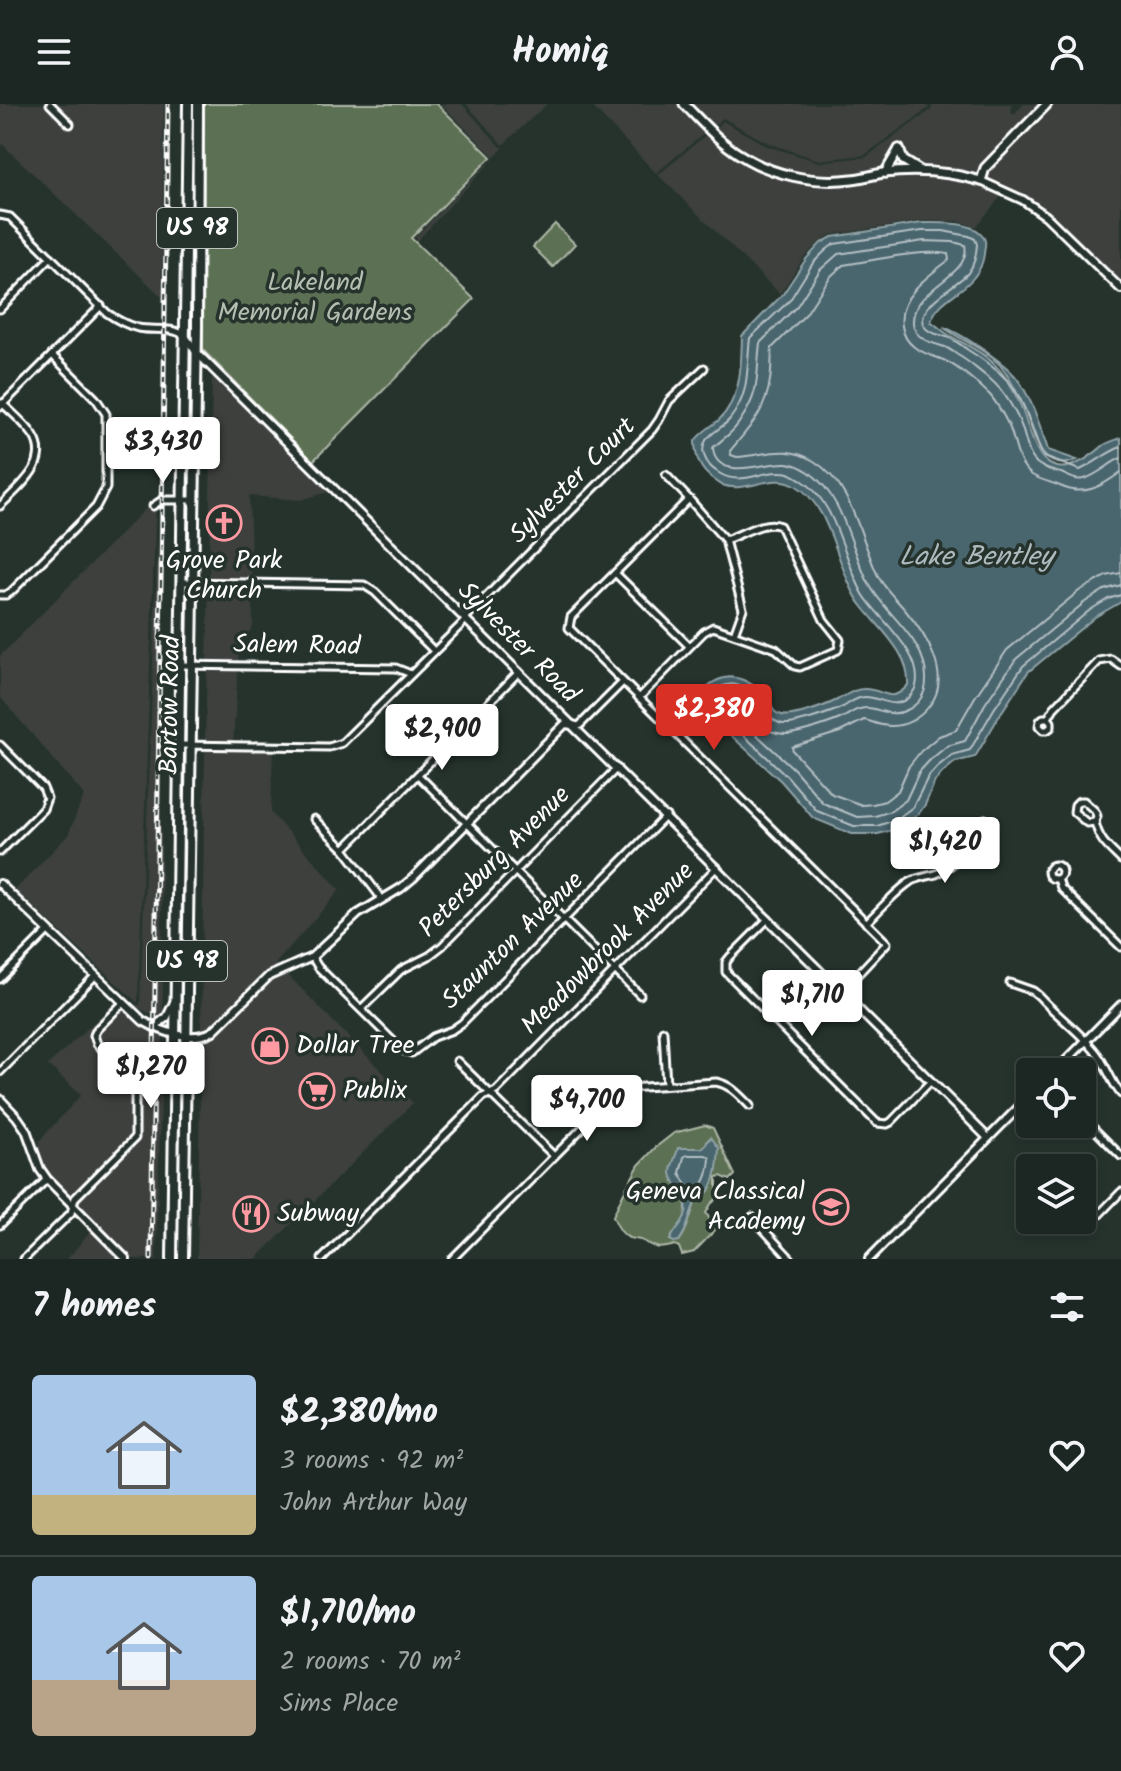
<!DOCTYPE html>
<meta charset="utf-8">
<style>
:root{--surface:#1c2622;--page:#252e2a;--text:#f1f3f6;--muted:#a0a5a5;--line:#3a4340;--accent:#d93025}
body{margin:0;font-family:Kalam,sans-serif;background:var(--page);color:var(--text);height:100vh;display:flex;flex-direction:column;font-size:30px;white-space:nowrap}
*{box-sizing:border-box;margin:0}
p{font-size:26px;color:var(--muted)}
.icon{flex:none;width:44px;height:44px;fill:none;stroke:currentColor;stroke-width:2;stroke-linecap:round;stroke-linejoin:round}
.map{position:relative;height:1155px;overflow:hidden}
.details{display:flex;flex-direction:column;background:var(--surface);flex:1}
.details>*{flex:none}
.tools{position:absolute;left:1016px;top:954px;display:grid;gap:16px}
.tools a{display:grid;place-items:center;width:80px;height:80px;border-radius:8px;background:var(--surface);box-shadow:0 4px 12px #0003,0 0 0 2px var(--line);font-size:40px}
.price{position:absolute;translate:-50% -68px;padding:0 18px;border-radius:8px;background:#fff;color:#222;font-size:26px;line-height:52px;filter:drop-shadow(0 2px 4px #0008)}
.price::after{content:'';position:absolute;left:50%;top:48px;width:24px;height:18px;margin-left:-12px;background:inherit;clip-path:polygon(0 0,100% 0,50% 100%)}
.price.current{background:var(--accent);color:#fff}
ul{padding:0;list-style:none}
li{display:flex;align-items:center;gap:24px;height:200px;padding:0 32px}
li+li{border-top:2px solid var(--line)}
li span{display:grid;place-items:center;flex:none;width:224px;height:160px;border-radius:8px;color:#555}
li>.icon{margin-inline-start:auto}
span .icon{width:96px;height:96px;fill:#fffc;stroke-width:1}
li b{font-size:34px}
h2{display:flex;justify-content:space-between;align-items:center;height:96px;padding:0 32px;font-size:34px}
header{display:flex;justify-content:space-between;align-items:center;height:104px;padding:0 32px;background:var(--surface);font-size:36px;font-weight:700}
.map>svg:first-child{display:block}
.built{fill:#3c413e}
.green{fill:#5c6f52;stroke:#aeb7a8;stroke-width:2;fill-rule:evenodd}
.water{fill:#48656e;stroke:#91a3a8;stroke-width:2}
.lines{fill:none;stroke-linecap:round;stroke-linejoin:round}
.shore{stroke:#b6c1c5;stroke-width:2}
.minor-casing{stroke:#fff;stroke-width:11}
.tertiary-casing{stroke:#fff;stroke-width:12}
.secondary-casing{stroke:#fff;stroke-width:13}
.primary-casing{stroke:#fff;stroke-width:14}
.minor{stroke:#26332d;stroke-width:5}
.tertiary{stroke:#26332d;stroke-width:6}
.secondary{stroke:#26332d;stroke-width:7}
.primary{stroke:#26332d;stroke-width:8}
.rail-casing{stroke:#fff;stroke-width:5}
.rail{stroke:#26332d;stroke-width:2;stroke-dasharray:6;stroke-linecap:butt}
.labels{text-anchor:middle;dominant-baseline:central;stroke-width:7;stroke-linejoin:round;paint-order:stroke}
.shield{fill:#26332d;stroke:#bec2c0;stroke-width:2}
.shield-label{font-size:24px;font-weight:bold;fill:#fff}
.park-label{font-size:26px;fill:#b6beb1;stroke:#26332d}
.street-label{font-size:26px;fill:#fff;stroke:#26332d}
.poi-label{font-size:26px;fill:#fff;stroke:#26332d;text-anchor:start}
.water-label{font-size:28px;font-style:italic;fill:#adbabe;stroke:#26332d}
</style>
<header><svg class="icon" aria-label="menu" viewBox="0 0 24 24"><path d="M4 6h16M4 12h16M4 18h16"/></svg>Homiq<svg class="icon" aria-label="person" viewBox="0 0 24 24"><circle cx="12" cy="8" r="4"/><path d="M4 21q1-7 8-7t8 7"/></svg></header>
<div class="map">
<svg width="1121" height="1155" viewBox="0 0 1121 1155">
<rect width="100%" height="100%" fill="#26332d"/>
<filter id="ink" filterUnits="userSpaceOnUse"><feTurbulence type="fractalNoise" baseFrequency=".0125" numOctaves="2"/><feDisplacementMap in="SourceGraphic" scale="16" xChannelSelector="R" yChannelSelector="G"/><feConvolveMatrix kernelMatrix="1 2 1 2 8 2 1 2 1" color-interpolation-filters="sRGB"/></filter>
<g filter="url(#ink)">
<g class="built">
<polygon points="0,0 45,0 49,3 52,0 164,0 162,193 0,38"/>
<polygon points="441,0 462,0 501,43 504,43 507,40 418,136 415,133 494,53"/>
<polygon points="466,0 547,0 503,41"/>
<polygon points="590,0 925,0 929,4 865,51 819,56 768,39 723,14 656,69"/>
<polygon points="930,0 1012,0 1011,7 1014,10 1024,0 1043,0 983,62 979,73 940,64 922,63 908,56 903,44 898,41 895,44 883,66 852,72 813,72 790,68 757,56 742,48 714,25 723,17 767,42 819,58 866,53 931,6 932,3"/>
<polygon points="1051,0 1121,0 1121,180 1048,109 1024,93 985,75 988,65"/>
<polygon points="708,29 738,54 754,62 788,74 886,73 923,70 960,74 1003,90 976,123 957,117 922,117 830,131 820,138 804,153 780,190 658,71"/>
<polygon points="212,268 332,387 300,396 249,392 252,476 209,475"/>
<polygon points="156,394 138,899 15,786 68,731 84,691 0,593 0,552"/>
<polygon points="158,428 163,913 162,914 132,902 75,845 136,901 140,900"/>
<polygon points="209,481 252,482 253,523 240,541 238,558 207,557"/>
<polygon points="207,563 238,564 233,639 205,638"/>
<polygon points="205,645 273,645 271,709 340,786 276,859 280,864 212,925 201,929"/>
<polygon points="285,868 413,999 256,1155 197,1155 201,935 215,930 271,875"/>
<polygon points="117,897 119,899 95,923 91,932 95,942 125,973 132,983 133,1029 129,1036 72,1095 50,1073 37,1050 39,1037 81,991 48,961"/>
<polygon points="123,903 141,920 154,927 163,929 156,1155 131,1155 78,1101 78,1095 138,1034 139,993 138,980 130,968 100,938 97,931 99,927"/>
<polygon points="92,1126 121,1155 67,1155"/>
</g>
<g class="green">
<polygon points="204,0 437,0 491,53 411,134 474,195 313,357 203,246"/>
<polygon points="555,120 575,140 553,163 533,143"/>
<path d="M 705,1021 L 713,1024 L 735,1071 L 730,1076 L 721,1072 L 717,1073 L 717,1086 L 721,1091 L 711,1100 L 706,1109 L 716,1125 L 694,1148 L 682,1151 L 679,1143 L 675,1141 C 658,1146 657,1144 643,1137 C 639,1135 634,1135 629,1134 C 621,1130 616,1120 613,1112 L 623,1090 L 639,1061 L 656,1043 L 674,1029 ZM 709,1035 C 713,1051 721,1068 710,1083 C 705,1090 697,1094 694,1102 C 689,1115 688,1126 679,1137 L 670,1136 C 673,1129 678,1125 682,1119 C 692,1102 682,1087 672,1073 L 678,1044 L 703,1044 Z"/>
</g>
<g class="water">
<path d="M 922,119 C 938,119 980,116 985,137 C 986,140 984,147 984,150 C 983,159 980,166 974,173 C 962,189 936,197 931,218 C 937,221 941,226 946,229 C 963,240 983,247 997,263 C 1007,273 1014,287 1020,300 C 1029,320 1035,369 1067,363 C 1080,360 1094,350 1104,341 C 1108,338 1116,336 1121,334 L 1121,498 L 1095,513 L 1028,568 L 1001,609 L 975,653 L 955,658 L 942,669 L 935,677 L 925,701 L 919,709 L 899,724 L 878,730 L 852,730 L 813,714 L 781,677 L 704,607 L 700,599 C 704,587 706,581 718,576 C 736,567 760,582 770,599 C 773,605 773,609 782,611 C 792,614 825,602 835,597 C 844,593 853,585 863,585 C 884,584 890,602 908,581 C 910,550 881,526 863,503 C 836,470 834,403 795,381 C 773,368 746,390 722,381 C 718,379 715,376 712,374 C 699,365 695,352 695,337 C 701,328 711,323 719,316 C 742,292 741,262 742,232 L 783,190 L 806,155 L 821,139 L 832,133 Z"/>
<path d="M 943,223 C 961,229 1002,257 1015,272 C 1031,291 1040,322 1048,346 L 1077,356 C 1037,373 1034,324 1022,299 C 1016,286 1009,272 1000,261 C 984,244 961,237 943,223 Z"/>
<path d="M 711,1033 L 719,1044 C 718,1058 717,1077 708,1088 C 703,1093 697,1094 694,1101 C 688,1115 689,1124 679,1137 L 674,1138 L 670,1136 C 674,1126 684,1119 686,1109 C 690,1091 671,1081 671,1068 C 671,1060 677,1051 678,1044 L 703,1044 Z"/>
</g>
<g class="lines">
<g class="shore">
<path d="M 1121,343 C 1107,348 1095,359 1080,366 L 1044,353 L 1041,348 C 1033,326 1023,293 1007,276 C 996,265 981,254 968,246 C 962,242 954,235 947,233 C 939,230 924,229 923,218 C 921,199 957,181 968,169 C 975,160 976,151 977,140 L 975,135 L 969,132 L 943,127 L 922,127 L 834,140 L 826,146 L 813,159 L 790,196 L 750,234 C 746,265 751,288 730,315 C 719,328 699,332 704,351 C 707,360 711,364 719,369 C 742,384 765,363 789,369 C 792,370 798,374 800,375 C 837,397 843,455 863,490 C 878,515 924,549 916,582 C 915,586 913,588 910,592 C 894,608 882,593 865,593 C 856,593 850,599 843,603 C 833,608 795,621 785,620 C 762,620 751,570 723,582 C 714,586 711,590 709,599 L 787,672 L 817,707 L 854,722 L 877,722 L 895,716 L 913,703 L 928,673 L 937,663 L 952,651 L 970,646 L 994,605 L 1023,562 L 1090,506 L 1108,495 L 1121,491"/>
<path d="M 1121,354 C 1109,359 1098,371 1084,375 C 1075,377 1068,372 1061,369 C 1053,367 1044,365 1038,360 C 1027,352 1026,333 1021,321 C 1014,304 1004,287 990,275 C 980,268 971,259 961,253 C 956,250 950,245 945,243 C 932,239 915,236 913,219 C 911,184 972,173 965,141 L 953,138 L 924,137 L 838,150 L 820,166 L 797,202 L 760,239 C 756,269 761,286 742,314 C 737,323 730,330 722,336 C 720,338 714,342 713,344 C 713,346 714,348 714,350 C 723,377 768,357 787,359 C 795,360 803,364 809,368 C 845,394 850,444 869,480 C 886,512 928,536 926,577 C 926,590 918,601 907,606 C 888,616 876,600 860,605 C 854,606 850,610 844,613 C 832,619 799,630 786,630 C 780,630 773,628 768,626 C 753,618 745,583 723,593 L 721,598 L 794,665 L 823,699 L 857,713 L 875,712 L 891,707 L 906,696 L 919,668 L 930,656 L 947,642 L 965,637 L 985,600 L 1016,555 L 1085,498 L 1104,486 L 1121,481"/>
<path d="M 1121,368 C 1101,383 1084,393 1060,382 C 1051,378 1040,376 1032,371 C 1016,360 1016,338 1009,322 C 1004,312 997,299 990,291 C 979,280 955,260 941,255 C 924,249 905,244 902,222 C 897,193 929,171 949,156 L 948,150 C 920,145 873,157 843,161 L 830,173 L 806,210 L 772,244 C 771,255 772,266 770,276 C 766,308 749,324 730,347 L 731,351 L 737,353 C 767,351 786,340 814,357 C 854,382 860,436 879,474 C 886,486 897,496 906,507 C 925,530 953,572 930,601 C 919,616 901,625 882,621 C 876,620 870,617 864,616 L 840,628 L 792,643 L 793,647 L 832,690 L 862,701 L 873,700 L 885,697 L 898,687 L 909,662 L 921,647 L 939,632 L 956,626 L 975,593 L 1007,546 L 1079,487 L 1106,472 L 1121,469"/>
<path d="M 687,1051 L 706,1051 L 710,1054 C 709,1068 706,1081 694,1088 L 690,1086 L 680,1069 L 684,1053 Z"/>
</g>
<defs>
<g id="minor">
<polyline points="50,0 70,20"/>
<path d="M 0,111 L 10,113 L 107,209 C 117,216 126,221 138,224 C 154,227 172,222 185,232"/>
<polyline points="0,205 51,153"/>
<polyline points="0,303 101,202"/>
<polyline points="666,371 689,395 725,436 743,505 734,530"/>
<polyline points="689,395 571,513 569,524 887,839 842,887"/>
<path d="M 0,402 C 20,382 55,356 30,327 C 22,317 11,308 2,299"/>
<polyline points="153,402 162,396 194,396"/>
<polyline points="615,469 689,542"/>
<polyline points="182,478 364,481 375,488 434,547"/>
<polyline points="0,491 6,491 11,488 96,403 106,384 106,310 96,295 52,251"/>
<polyline points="181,561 396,564 411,570"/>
<path d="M 639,594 L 704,528 L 713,523 L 776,545 L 795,562 L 800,563 L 838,546 L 840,536 L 824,516 L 780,422 C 765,415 741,431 725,436"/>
<polyline points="1048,614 1043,614 1040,617 1039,622 1043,626 1047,626 1051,623 1051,618 1048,614 1054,604 1099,557 1111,555 1121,562"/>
<polyline points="573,621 579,622 623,578"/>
<polyline points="0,641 43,684 47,694 43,705 0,748"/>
<polyline points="180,641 329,643 342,639 463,519 468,511 652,326 659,316 669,297 704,264"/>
<polyline points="418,671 640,891"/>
<polygon points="1079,697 1084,697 1095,707 1097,712 1095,718 1087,719 1074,708 1075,701"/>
<polyline points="314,715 344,745 382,795"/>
<path d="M 1095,718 C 1099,737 1108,743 1121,756"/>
<polyline points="344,745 519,568"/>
<circle cx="1055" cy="768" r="7"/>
<polyline points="1058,775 1061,784 1121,843"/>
<polyline points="768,815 730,853 726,858 726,868 877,1019 887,1020 891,1018 931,977"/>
<path d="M 866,819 C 880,806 892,791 907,780 C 916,773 926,773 936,770 C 954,763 982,733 985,715"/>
<polyline points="312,853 318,863 402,946 412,949 433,933 452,926 462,919 666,712"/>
<polyline points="0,875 48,827"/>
<path d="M 1010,879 L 1033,887 L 1039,892 C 1056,911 1078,926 1094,946 C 1106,959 1110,977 1121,990"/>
<polyline points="361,905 401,866 429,852 442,842 617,664"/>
<polyline points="663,927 666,981"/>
<polyline points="457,957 554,1052"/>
<polyline points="0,968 95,872"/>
<polyline points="1082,1013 1121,1052"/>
<polyline points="752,1113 791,1155"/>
<polyline points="0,1121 47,1075"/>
<polyline points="1088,1122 1121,1088"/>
<polyline points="24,1155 71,1109 75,1094 135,1034 135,982 128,970 97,940 94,931 97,925 123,899"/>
<polyline points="322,1155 483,993 496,987 717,763"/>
<path d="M 452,1155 L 619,987 L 629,984 L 716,978 C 731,981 739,991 750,1002"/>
</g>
<g id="tertiary">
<polyline points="981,77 1023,96 1046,112 1121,185"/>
<polyline points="185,232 196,248 988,1034"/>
<path d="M 0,780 L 143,917 C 162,928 193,939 213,927 L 269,872 L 312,853 L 358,810 L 401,784 L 413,774 L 565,620 L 573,621"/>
<polyline points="154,923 167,913 175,896"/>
<polyline points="1055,968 1121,901"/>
<polyline points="0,995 17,1013 26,1026 40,1065 47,1075 126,1155"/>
<polyline points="869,1155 1030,992"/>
</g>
<g id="secondary">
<path d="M 684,0 C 701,17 718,37 739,50 C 771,71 814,80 852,75 C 862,74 872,71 883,69 C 917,65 948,67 981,77 L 985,64 L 1047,0"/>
<polyline points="899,45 903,56 919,66"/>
<polyline points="885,69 899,45"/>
</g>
<g id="primary">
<polyline points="172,1155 188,0"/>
<polyline points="183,1155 197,222 198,0"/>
</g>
</defs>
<use href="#minor" class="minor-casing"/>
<use href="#tertiary" class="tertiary-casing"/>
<use href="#secondary" class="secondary-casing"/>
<use href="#primary" class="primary-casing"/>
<use href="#minor" class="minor"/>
<use href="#tertiary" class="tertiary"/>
<use href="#secondary" class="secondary"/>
<use href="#primary" class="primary"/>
<defs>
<polyline id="rail" points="151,1155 168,0"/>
</defs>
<use href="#rail" class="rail-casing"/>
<use href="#rail" class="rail"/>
</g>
</g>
<defs>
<symbol id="church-ring" viewBox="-11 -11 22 22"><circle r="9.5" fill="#26332d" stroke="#ff9aa2" stroke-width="1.5"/><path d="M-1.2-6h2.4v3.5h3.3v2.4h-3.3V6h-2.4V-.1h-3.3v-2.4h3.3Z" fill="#ff9aa2"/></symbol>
<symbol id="shop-ring" viewBox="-11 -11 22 22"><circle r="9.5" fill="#26332d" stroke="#ff9aa2" stroke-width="1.5"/><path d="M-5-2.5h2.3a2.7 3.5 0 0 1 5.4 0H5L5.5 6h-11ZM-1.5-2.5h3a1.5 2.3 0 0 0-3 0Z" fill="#ff9aa2"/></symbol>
<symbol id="supermarket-ring" viewBox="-11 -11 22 22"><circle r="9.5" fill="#26332d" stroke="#ff9aa2" stroke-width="1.5"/><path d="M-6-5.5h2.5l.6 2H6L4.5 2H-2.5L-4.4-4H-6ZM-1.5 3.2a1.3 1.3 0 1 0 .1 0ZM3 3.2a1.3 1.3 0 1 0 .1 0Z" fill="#ff9aa2"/></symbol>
<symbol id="school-ring" viewBox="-11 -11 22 22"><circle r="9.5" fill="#26332d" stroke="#ff9aa2" stroke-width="1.5"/><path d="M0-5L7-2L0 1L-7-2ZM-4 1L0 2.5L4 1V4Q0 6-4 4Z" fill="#ff9aa2"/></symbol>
<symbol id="restaurant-ring" viewBox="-11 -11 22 22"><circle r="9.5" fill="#26332d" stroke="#ff9aa2" stroke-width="1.5"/><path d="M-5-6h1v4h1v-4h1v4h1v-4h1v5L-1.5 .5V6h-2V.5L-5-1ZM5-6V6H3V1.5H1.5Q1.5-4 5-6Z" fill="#ff9aa2"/></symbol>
</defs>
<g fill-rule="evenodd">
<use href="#church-ring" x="204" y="399" width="40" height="40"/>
<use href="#shop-ring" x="250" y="922" width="40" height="40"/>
<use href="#supermarket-ring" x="297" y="967" width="40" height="40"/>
<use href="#school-ring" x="811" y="1083" width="40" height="40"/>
<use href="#restaurant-ring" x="231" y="1090" width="40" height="40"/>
</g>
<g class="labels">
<g class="shield">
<rect x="157" y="104" width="80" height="40" rx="6"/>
<rect x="147" y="837" width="80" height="40" rx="6"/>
</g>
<g class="shield-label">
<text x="197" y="124">US 98</text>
<text x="187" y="857">US 98</text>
</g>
<g class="park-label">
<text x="315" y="179">Lakeland<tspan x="315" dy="30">Memorial Gardens</tspan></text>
</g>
<g class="street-label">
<text transform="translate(573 377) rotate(-45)">Sylvester Court</text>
<text transform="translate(518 539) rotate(45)">Sylvester Road</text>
<text transform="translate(297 542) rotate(1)">Salem Road</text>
<text transform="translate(171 601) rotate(-89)">Bartow Road</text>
<text transform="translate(495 758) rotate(-45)">Petersburg Avenue</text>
<text transform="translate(513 837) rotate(-44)">Staunton Avenue</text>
<text transform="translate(608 845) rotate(-45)">Meadowbrook Avenue</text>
</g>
<g class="poi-label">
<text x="224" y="457" text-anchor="middle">Grove Park<tspan x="224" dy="30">Church</tspan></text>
<text x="296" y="942">Dollar Tree</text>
<text x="343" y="987">Publix</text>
<text x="805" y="1088" text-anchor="end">Geneva Classical<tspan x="805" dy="30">Academy</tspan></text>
<text x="277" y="1110">Subway</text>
</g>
<g class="water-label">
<text x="976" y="453">Lake Bentley</text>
</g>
</g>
</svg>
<div class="tools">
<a><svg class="icon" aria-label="locate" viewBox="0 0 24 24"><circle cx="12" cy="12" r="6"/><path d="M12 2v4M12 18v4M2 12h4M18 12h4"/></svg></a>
<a><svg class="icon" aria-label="layers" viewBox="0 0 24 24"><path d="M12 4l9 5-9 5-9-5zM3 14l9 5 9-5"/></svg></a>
</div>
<b class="price" style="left:163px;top:381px">$3,430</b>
<b class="price current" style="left:714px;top:648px">$2,380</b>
<b class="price" style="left:442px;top:668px">$2,900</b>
<b class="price" style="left:945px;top:781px">$1,420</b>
<b class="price" style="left:812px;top:934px">$1,710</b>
<b class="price" style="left:151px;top:1006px">$1,270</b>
<b class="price" style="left:587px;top:1039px">$4,700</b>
</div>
<section class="details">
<h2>7 homes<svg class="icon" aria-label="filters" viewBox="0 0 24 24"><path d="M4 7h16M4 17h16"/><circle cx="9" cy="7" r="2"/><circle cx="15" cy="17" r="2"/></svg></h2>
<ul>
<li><span style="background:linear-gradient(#a9c7e8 75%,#c2b280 0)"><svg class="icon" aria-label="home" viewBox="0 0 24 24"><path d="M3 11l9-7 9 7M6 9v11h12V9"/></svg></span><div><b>$2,380/mo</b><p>3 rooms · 92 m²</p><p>John Arthur Way</p></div><svg class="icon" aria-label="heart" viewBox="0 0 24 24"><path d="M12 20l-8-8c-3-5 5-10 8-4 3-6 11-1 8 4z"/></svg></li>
<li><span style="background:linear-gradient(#a9c7e8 65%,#b9a48a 0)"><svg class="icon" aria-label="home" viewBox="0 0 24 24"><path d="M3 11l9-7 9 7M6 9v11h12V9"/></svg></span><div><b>$1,710/mo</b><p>2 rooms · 70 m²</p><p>Sims Place</p></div><svg class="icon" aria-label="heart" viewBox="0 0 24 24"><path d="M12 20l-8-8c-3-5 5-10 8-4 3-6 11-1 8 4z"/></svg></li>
</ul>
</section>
